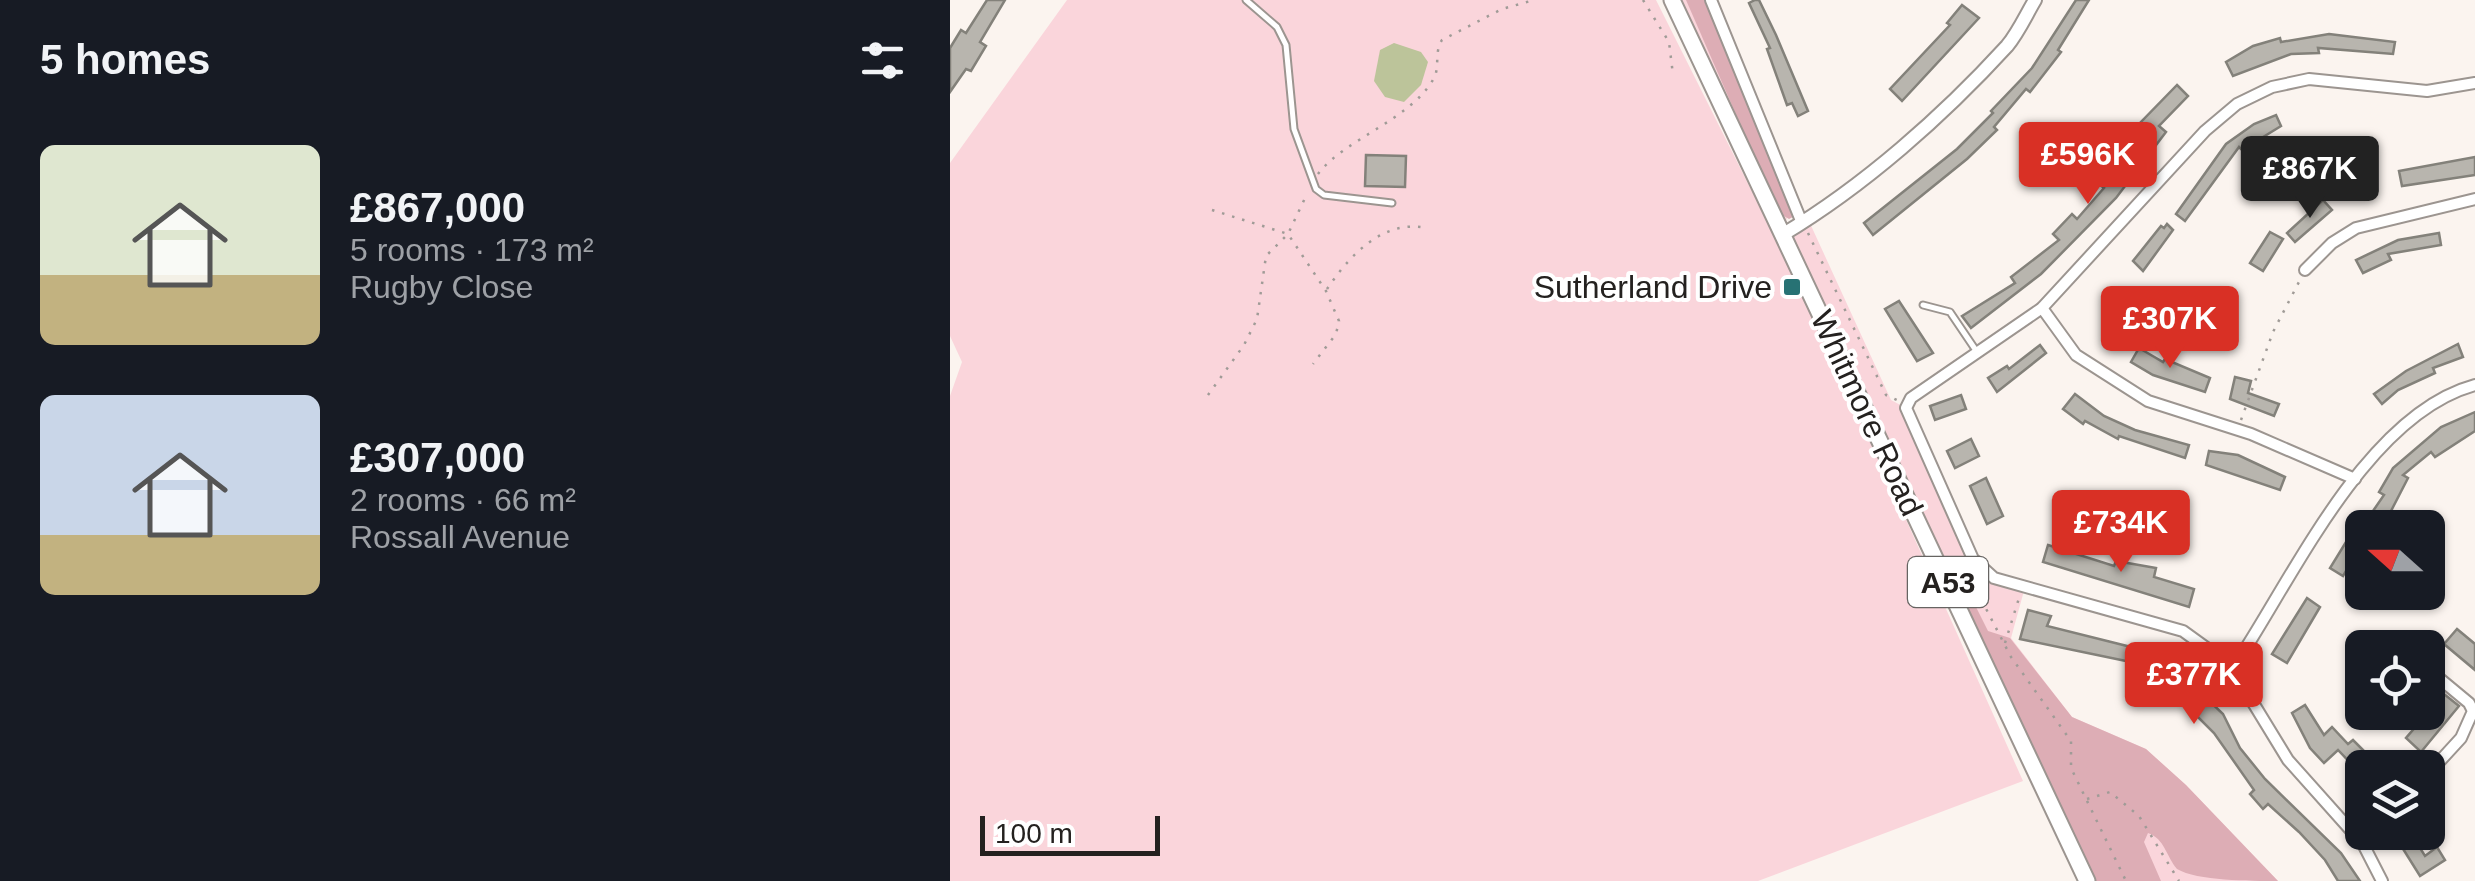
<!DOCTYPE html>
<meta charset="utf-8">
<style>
:root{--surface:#171b24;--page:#20242c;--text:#f1f3f6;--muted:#9ea1a6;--accent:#d93025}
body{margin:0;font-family:Arial,sans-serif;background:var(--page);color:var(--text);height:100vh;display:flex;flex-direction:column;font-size:38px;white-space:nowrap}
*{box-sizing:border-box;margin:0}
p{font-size:32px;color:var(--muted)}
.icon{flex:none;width:55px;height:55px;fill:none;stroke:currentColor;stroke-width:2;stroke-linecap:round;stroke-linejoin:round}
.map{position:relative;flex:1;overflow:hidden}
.panel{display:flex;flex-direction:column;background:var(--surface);width:950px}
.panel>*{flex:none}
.needle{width:65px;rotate:291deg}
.tools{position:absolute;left:1395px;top:510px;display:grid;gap:20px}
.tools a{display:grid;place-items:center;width:100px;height:100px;border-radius:15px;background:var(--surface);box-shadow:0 2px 8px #0004;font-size:50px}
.scale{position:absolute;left:30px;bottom:25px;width:180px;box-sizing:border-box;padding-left:10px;border:5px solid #24211f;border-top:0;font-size:28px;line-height:35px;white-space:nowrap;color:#24211f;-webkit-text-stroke:8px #fff;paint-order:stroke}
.price{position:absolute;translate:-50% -85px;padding:0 22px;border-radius:10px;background:var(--accent);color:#fff;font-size:32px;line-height:65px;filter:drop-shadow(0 2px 5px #0008)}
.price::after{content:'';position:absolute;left:50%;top:60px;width:30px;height:22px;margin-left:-15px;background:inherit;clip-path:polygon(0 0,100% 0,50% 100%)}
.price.on{background:#222;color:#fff}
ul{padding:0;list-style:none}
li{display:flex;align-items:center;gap:30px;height:250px;padding:0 40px}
li span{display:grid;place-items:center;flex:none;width:280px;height:200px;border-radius:15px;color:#555}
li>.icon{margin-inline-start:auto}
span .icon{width:120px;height:120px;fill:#fffc;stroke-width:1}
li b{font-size:42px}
h2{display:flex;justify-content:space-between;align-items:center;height:120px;padding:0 40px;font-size:42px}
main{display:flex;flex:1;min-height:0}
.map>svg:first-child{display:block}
.green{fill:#fad5db}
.forest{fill:#ddadb5}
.water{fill:#bcc49a}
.building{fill:#b8b5ae;stroke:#83817a;stroke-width:2.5}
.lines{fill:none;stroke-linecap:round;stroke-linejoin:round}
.service-casing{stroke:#9c9590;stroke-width:9}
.minor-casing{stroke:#9c9590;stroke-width:14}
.tertiary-casing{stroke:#9c9590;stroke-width:16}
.trunk-casing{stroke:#9c9590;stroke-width:19}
.path{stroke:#a09b97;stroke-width:2.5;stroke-dasharray:2.5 8;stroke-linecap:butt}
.service{stroke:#fff;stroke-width:5}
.minor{stroke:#fff;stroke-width:10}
.tertiary{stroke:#fff;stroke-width:12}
.trunk{stroke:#fff;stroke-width:15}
.poi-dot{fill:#277274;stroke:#fff;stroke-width:4}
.labels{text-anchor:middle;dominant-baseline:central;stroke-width:8;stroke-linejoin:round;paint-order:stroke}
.shield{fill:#fff;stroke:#666462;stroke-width:2.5}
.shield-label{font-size:30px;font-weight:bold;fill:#24211f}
.poi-label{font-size:32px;fill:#24211f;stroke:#fff;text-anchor:end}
.street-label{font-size:32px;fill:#24211f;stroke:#fff}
</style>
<main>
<section class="panel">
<h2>5 homes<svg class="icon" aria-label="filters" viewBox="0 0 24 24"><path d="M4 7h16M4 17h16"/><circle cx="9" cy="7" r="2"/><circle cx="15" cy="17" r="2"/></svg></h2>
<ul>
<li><span style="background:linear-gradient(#dfe7d0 65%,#c2b280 0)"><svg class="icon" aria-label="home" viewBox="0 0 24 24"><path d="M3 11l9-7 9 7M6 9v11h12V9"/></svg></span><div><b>£867,000</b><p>5 rooms · 173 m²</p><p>Rugby Close</p></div></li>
<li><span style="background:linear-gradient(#c9d6e8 70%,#c2b280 0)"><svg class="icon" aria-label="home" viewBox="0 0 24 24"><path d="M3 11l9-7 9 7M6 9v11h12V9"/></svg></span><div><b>£307,000</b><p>2 rooms · 66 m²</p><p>Rossall Avenue</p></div></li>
</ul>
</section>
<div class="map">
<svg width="1525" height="881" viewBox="0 0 1525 881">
<rect width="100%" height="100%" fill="#fbf4ef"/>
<g class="green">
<polygon points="117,0 706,0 869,325 1073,781 808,881 0,881 0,396 12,362 0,336 0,163"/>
<polygon points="722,0 761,0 843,195 833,233 858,219 941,400 956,408 1032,570 1075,587 1061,638 1122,717 1196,749 1236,785 1328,881 1137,881"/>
</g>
<g class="forest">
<polygon points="736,0 754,0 847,215 839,219 829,213"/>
<path d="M 1014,583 L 1038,631 L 1060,638 L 1122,717 L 1196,749 L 1236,785 L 1328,881 C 1300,881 1247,881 1227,869 C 1216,856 1215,839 1198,833 L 1194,842 L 1211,881 L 1145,881 L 1005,586 Z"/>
</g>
<polygon class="water" points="444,43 471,52 478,62 471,85 454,102 435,97 424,81 430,50"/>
<g class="building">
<polygon points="37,0 55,0 30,42 36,46 21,71 16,69 0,92 0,48 11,30 16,33"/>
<polygon points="805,0 809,0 826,35 858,111 848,116 842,103 837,105 817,49 820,48 799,3"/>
<polygon points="1126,0 1139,0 1108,50 1111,52 1080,92 1076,89 1044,127 1047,130 1017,159 923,235 914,223 1007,149 1043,113 1041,111 1082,68"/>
<polygon points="1012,5 1029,18 952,101 940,89 1000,25 997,23"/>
<polygon points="1379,34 1445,42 1443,54 1368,48 1369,53 1341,54 1283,76 1276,62 1303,46 1330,38 1331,42"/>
<polygon points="1227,85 1238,96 1209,126 1216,132 1166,198 1091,274 1021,328 1012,316 1065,283 1061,277 1109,240 1103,234 1122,214 1127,219 1154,188 1148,183 1157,172 1163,177 1198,132 1188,125"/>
<polygon points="1326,115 1331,126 1292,150 1289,147 1235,221 1226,214 1276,144 1304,124"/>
<polygon points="416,155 456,156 455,187 415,186"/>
<polygon points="1525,157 1525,175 1452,186 1449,171"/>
<polygon points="1373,200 1382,210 1345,242 1337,233"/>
<polygon points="1217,224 1223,230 1193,271 1183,261 1211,226 1214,228"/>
<polygon points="1320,232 1333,239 1313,271 1300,263"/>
<polygon points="1489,233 1491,245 1438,254 1441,260 1413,273 1406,260 1448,240"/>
<polygon points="949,301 983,353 967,361 935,309"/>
<polygon points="1508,344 1513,357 1483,368 1485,373 1448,390 1432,404 1424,394 1456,371"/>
<polygon points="1090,345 1096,353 1047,392 1038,378 1057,366 1059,369"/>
<polygon points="1189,348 1213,362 1215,359 1260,378 1255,392 1203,375 1181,362"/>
<polygon points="1285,377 1301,381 1298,393 1329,404 1324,416 1280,399"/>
<polygon points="1125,394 1154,416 1185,430 1239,445 1235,458 1169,436 1168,439 1135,421 1133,424 1113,409"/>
<polygon points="1011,395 1016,409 985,420 980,406"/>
<polygon points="1525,412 1525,431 1485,457 1481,452 1453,475 1458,478 1441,511 1430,528 1412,528 1412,543 1393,576 1380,568 1412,516 1412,527 1434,495 1429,492 1443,468 1491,427"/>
<polygon points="1021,439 1029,456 1005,468 997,451"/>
<polygon points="1259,451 1288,455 1335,477 1330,490 1256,465"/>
<polygon points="1036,478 1053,516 1037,524 1020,486"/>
<polygon points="1098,545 1164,566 1166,561 1206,568 1204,577 1244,589 1239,607 1093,562"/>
<polygon points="1357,598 1370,607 1337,663 1322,654"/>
<polygon points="1078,610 1101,616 1097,626 1197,651 1196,655 1229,667 1228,671 1273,714 1290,748 1315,779 1391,853 1410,881 1388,881 1375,860 1349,832 1318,804 1313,809 1300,794 1304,790 1264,733 1221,690 1226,683 1198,673 1200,666 1070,639"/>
<polygon points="1507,629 1525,644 1525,670 1494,644"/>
<polygon points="1494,694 1509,706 1471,752 1456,738"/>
<polygon points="1355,705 1374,735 1382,727 1398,744 1403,740 1424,761 1412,768 1411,774 1388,750 1374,763 1360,748 1342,713"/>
<polygon points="1451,832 1460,832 1475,856 1487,847 1495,860 1470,876 1445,836"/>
</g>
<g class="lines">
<defs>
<g id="service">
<polyline points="296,0 327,27 336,45 344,129 366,189 374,195 442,203"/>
<polyline points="973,305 1000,312 1027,352"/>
</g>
<g id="minor">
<polyline points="761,0 852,223"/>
<polyline points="1355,270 1382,243 1406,228 1525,199"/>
<polyline points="1092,308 1126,355 1198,401 1301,434 1405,479"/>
<path d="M 1280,665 L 1294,651 C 1349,565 1421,413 1525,385"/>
<polyline points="1478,669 1519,703 1523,711 1511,738 1478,774"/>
<polyline points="1432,881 1413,844 1338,760 1280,665 1233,631 1044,578 1023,559 956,408 961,398 1092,308 1255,131 1287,104 1322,87 1359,79 1477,91 1525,83"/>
</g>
<path id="tertiary" d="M 832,235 C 914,186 993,116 1057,46 C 1068,33 1076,15 1085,0"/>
<polyline id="trunk" points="722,0 1137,881"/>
</defs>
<use href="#service" class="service-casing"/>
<use href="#minor" class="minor-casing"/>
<use href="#tertiary" class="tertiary-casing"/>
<use href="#trunk" class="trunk-casing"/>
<g class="path">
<polyline points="693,0 719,42 723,75"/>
<path d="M 368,174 C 394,139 461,120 484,78 C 490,67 484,52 492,40 L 552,9 L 584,0"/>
<polyline points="262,210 338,234 376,291 389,321 386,334 363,364"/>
<polyline points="858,233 936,395 947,400"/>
<path d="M 377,289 C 400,255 433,219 477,228"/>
<polyline points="258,395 294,345 307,319 316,256 338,234 357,194"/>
<polyline points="1291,420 1323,332 1350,280"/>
<polyline points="1017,572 1061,657 1121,741 1121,768 1176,881"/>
<polyline points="1055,643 1069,598"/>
<polyline points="1137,799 1160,792 1189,816 1229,881"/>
</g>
<use href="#service" class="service"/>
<use href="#minor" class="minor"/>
<use href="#tertiary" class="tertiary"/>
<use href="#trunk" class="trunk"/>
</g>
<rect class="poi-dot" x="832" y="277" width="20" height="20" rx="5"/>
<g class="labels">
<rect class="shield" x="958" y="557" width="80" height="50" rx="8"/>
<g class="shield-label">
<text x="998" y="582">A53</text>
</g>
<g class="poi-label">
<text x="822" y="287">Sutherland Drive</text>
</g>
<g class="street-label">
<text transform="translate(917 413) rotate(65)">Whitmore Road</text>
</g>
</g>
</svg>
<div class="tools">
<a><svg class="needle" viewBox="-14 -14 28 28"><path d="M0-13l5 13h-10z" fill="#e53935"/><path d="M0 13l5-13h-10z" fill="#9ea1a6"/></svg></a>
<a><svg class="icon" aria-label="locate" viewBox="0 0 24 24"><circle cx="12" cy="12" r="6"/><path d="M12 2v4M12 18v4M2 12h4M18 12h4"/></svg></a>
<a><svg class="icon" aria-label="layers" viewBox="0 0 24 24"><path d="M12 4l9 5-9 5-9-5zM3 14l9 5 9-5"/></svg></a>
</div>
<div class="scale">100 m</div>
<b class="price" style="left:1138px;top:207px">£596K</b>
<b class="price on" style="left:1360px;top:221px">£867K</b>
<b class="price" style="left:1220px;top:371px">£307K</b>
<b class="price" style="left:1171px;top:575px">£734K</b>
<b class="price" style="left:1244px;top:727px">£377K</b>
</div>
</main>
